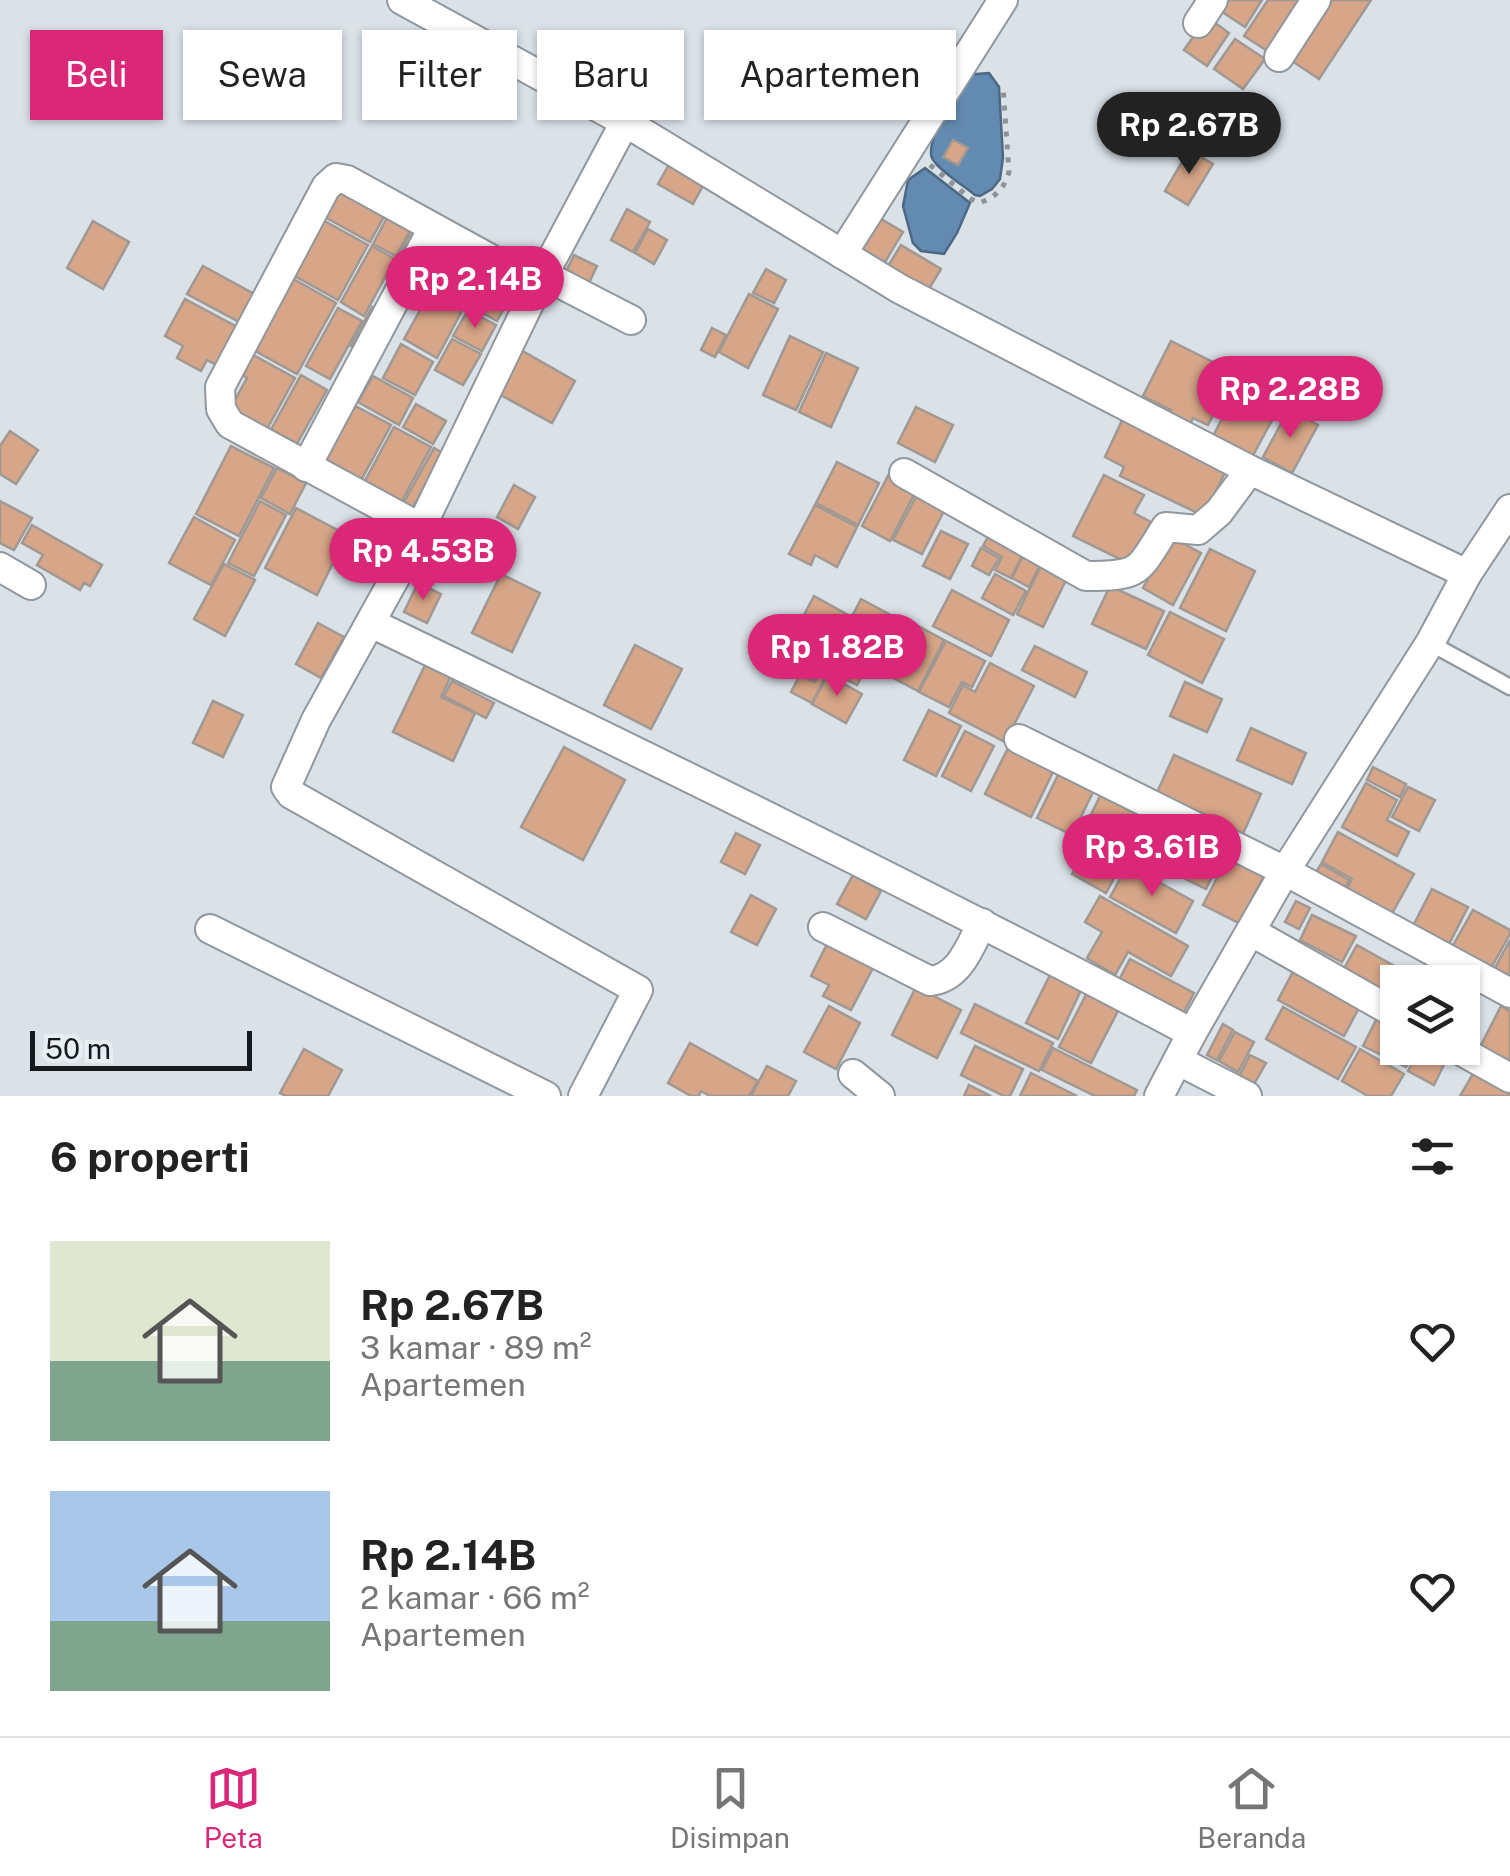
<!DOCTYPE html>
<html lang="id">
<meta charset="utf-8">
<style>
:root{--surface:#fff;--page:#f6f6f6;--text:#222;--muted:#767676;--line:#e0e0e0;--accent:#db2777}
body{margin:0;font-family:"Public Sans",sans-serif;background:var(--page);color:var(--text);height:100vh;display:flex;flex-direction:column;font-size:38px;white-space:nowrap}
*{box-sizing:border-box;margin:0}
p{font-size:32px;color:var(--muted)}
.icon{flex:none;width:55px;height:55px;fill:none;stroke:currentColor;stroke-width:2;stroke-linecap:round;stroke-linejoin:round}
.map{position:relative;height:1096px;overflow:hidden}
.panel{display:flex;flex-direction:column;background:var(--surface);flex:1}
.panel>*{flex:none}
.hud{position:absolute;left:30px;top:30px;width:1000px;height:90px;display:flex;gap:20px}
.fabs{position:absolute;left:1380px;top:965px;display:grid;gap:20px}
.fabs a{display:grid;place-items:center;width:100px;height:100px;border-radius:0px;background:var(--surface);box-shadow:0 2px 8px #0004;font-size:50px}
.scale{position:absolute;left:30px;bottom:25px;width:222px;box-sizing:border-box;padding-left:10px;border:5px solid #171a1c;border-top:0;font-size:28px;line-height:35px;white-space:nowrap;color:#171a1c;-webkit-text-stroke:8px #e7eef5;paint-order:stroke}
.price{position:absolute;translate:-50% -85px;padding:0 22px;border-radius:35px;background:var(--accent);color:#fff;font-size:32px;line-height:65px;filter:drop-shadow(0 2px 5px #0008)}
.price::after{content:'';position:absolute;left:50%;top:60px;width:30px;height:22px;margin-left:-15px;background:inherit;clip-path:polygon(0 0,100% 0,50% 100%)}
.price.selected{background:#222;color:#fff}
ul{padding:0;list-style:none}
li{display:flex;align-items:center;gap:30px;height:250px;padding:0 50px}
li span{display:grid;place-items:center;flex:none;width:280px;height:200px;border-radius:0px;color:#555}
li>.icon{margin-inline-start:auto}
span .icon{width:120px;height:120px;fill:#fffc;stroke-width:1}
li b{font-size:42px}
h2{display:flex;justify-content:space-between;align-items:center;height:120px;padding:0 50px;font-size:42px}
.pill{padding:0 35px;border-radius:0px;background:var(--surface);box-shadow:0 2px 8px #0004;font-size:35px;line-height:90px}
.pill.selected{background:var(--accent);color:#fff}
.menu{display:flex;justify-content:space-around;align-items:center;height:140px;border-top:2px solid var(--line);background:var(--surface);font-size:28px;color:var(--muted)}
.menu a{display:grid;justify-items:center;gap:5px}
.menu .selected{color:var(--accent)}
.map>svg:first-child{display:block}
.water{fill:#638ab0;stroke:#4c6884;stroke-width:2.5}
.building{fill:#d7a587;stroke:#a09893;stroke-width:2.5}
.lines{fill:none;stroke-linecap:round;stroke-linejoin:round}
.lane-casing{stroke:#90979d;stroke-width:19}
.street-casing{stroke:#90979d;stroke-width:32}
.path{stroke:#8d9297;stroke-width:5;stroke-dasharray:5 8;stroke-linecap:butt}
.lane{stroke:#fff;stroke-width:14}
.street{stroke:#fff;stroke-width:28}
</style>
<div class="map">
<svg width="1510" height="1096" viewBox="0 0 1510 1096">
<rect width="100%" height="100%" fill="#dae1e7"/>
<g class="water">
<path d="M 989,73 L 999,87 L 1003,158 L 1000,179 L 992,189 L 980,196 L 975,195 C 964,186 937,169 932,158 C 925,142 956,90 964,75 Z"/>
<polygon points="925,168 970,203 957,233 944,254 921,251 913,243 903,206 908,180"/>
</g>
<g class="building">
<polygon points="1217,0 1262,0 1245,27 1213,6"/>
<polygon points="1268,0 1299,0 1307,6 1275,56 1244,36"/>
<polygon points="1319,0 1371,0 1319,79 1283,55"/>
<polygon points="1207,17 1229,33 1207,66 1184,50"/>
<polygon points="1235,39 1265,59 1243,89 1214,69"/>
<polygon points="953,140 968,148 958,165 943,157"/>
<polygon points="1189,150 1213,164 1188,205 1165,191"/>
<polygon points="671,161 706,180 693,204 658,184"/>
<polygon points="339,187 386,213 370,242 323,216"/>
<polygon points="627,209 650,222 633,252 611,240"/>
<polygon points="871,213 903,232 885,262 853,244"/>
<polygon points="389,214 412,227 396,256 373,244"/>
<polygon points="321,219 368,245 338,300 291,274"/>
<polygon points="93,221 129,242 103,289 67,268"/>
<polygon points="648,229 667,240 654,264 635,253"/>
<polygon points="412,230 421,235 407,261 398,256"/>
<polygon points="437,243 484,269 466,304 418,277"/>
<polygon points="901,245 941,269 929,289 888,266"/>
<polygon points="372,246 395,259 364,316 341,302"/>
<polygon points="574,255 597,266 587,287 564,276"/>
<polygon points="203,266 258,296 243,324 187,294"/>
<polygon points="766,269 786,280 774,303 753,293"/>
<polygon points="489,272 516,287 497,321 470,306"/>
<polygon points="290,277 336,303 297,374 250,348"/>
<polygon points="432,289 464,307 437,358 404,339"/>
<polygon points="749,294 778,309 748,368 719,352"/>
<polygon points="185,299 241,329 220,367 207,360 201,371 177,358 183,346 165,336"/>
<polygon points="372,307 383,314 362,352 351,346"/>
<polygon points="338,308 362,321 330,379 306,366"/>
<polygon points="468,310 496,325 482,351 453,336"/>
<polygon points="712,328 726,335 715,357 701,350"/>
<polygon points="790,336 823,352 796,410 763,395"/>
<polygon points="452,339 481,354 463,385 435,370"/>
<polygon points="1171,341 1235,373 1208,425 1193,418 1187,430 1166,420 1171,410 1143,396"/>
<polygon points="401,344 433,362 415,395 383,378"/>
<polygon points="521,350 575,381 552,423 497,393"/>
<polygon points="248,352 295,378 267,429 230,409 247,378 237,372"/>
<polygon points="826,353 858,368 831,427 799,412"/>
<polygon points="301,375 327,390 294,449 268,435"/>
<polygon points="1245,375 1285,396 1251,459 1212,438"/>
<polygon points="373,376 413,398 399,425 358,402"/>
<polygon points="346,401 391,425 358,486 313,462"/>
<polygon points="416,404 446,421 433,444 403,427"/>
<polygon points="916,407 953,425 935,462 898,443"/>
<polygon points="1289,409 1318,425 1292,473 1263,457"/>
<polygon points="1125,414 1229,464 1204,516 1120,476 1124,467 1105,457"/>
<polygon points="394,427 431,447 397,510 360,490"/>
<polygon points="10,431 38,450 16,484 0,474 0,446"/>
<polygon points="231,446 274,468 239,536 196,514"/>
<polygon points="434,448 443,453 408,516 399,511"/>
<polygon points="837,462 879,483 858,525 816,503"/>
<polygon points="277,468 306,483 290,514 261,498"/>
<polygon points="889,474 917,489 890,541 862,526"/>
<polygon points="1104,475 1144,495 1134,513 1151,522 1130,564 1073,536"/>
<polygon points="514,485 535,497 518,529 497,517"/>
<polygon points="919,491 947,505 922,554 893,540"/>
<polygon points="0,501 32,518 14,550 0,543"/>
<polygon points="260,501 286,515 254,576 228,563"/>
<polygon points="815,505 857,527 837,567 815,555 811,565 789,554"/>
<polygon points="296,508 347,535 317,595 265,568"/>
<polygon points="194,517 235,540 211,585 169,563"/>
<polygon points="32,525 102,565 90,586 84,583 80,590 37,565 43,555 22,543"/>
<polygon points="992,529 1027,547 1011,578 995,570 1002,557 983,546"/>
<polygon points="941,531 968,544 950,579 923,566"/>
<polygon points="1171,537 1201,553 1173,605 1143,588"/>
<polygon points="981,548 999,558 989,575 972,566"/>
<polygon points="1210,549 1255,571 1226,631 1180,608"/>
<polygon points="1024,554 1041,563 1029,587 1012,578"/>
<polygon points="224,564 255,580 225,636 194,619"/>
<polygon points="1042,564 1068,576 1043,627 1017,614"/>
<polygon points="501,574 540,593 512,652 472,633"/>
<polygon points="995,574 1026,591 1013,615 982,598"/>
<polygon points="418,583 441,594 427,623 404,612"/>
<polygon points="1110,586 1164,611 1146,649 1092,624"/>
<polygon points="952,590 1009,620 991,656 933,626"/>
<polygon points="814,596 850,616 837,641 871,660 857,685 822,667 815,681 779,662"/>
<polygon points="861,599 902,621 883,659 841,638"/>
<polygon points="1170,612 1224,639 1202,683 1148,655"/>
<polygon points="907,620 944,640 918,691 880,671"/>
<polygon points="318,623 344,637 321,678 296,664"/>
<polygon points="946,641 985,661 972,687 962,682 949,707 919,692"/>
<polygon points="635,645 682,669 651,729 604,705"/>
<polygon points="1035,646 1087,672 1075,697 1022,670"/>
<polygon points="990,663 1034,686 1005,742 949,713 963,685 975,692"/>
<polygon points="425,665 451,676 441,697 475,713 453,761 393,732"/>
<polygon points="821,670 827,674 812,703 791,692 800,675 815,682"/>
<polygon points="828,675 862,694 846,723 812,704"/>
<polygon points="452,681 494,703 486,718 444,696"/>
<polygon points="1185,682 1222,699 1207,732 1170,716"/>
<polygon points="213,701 243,715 223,757 193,743"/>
<polygon points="929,710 961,726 936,776 904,760"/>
<polygon points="1251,728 1306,753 1292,784 1237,760"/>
<polygon points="965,731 994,746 971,791 942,776"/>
<polygon points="1009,746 1054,770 1031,817 985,794"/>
<polygon points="564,747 625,780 583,860 521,827"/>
<polygon points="1174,755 1261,794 1241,838 1154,799"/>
<polygon points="1373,767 1406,784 1400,797 1367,780"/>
<polygon points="1061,769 1096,786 1072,835 1037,818"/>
<polygon points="1366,783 1397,800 1387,820 1409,832 1397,856 1342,827"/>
<polygon points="1408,787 1435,800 1419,831 1392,817"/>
<polygon points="1104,788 1140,806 1116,857 1079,839"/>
<polygon points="1156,821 1223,854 1206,889 1139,856"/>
<polygon points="1338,832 1414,874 1390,917 1345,892 1352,879 1322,862"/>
<polygon points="736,833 760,845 745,874 721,862"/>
<polygon points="1086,849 1120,867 1106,893 1072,874"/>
<polygon points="1230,853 1266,872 1239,923 1203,905"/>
<polygon points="1321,864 1349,880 1344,890 1315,874"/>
<polygon points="1128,865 1193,901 1176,933 1110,897"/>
<polygon points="853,875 881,891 866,919 837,904"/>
<polygon points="1432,889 1468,907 1448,946 1412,928"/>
<polygon points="751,895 776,909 757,945 731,932"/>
<polygon points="1100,896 1188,946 1171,976 1128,952 1115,975 1087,958 1102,932 1085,922"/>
<polygon points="1296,901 1310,908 1299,929 1285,922"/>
<polygon points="1473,910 1510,930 1510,934 1490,970 1451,949"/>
<polygon points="1312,915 1356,936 1342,962 1300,940"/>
<polygon points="1510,940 1510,988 1490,977"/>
<polygon points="828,942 874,966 851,1010 823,996 829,985 811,976"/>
<polygon points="1357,945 1412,976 1409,982 1398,982 1398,1003 1340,976"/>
<polygon points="1130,959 1194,993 1181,1018 1117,984"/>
<polygon points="1428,965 1460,982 1419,982"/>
<polygon points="1295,968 1361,1004 1344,1036 1278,1000"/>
<polygon points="1051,973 1082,988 1058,1039 1026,1023"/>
<polygon points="916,987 961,1010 937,1058 892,1035"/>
<polygon points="1088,991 1120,1007 1091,1063 1059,1047"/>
<polygon points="975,1004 1053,1043 1039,1071 961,1033"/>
<polygon points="829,1006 860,1023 836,1069 804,1052"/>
<polygon points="1501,1006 1510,1011 1510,1063 1480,1047"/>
<polygon points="1283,1007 1356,1047 1338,1079 1266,1039"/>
<polygon points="1378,1016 1398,1026 1398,1048 1416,1048 1406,1067 1363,1046"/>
<polygon points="1223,1024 1233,1030 1217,1060 1207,1055"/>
<polygon points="1235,1032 1254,1042 1238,1072 1219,1061"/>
<polygon points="690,1043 758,1081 749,1096 710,1096 701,1091 699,1096 691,1096 668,1083"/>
<polygon points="975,1046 1023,1069 1010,1096 1004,1096 961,1075"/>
<polygon points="1053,1048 1137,1090 1134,1096 1095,1096 1042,1070"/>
<polygon points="1420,1048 1446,1048 1451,1050 1434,1085 1408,1071"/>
<polygon points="304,1049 342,1070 328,1096 286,1096 280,1093"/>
<polygon points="1360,1049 1404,1074 1391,1096 1368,1096 1342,1081"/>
<polygon points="1250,1055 1266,1063 1254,1084 1239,1076"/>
<polygon points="767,1066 796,1081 788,1096 751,1096"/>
<polygon points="1474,1072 1510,1093 1510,1096 1460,1096"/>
<polygon points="1031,1073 1077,1096 1020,1096"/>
<polygon points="969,1085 991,1096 964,1096"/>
</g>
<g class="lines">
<defs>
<polyline id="lane" points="1430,643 1510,687"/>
<g id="street">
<polyline points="402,0 625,122 900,289 1250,470 1467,574"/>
<polyline points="1198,23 1213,0"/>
<polyline points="1279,57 1316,0"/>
<polyline points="842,254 1003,0"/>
<polyline points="544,275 631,320"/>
<polyline points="306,467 433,228"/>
<path d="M 904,473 L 1086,576 C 1142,576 1137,572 1166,527 L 1198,530 L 1219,512 L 1250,470"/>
<polyline points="421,528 230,424 221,409 220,387 326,187 336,178 347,180 538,285"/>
<polyline points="0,567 31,585"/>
<path d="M 371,623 C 647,756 921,890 1192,1033"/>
<polyline points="1019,739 1285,871 1510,993"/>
<path d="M 823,927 L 930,981 C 960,978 970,946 982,923"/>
<polyline points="210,929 546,1096"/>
<polyline points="1252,932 1398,1015"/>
<polyline points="1456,1048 1510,1078"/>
<polyline points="1179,1061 1247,1096"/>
<polyline points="853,1074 880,1096"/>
<polyline points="583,1096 638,990 291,794 286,787 316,720 406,558 538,285 625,122"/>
<polyline points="1159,1096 1192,1033 1285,871 1430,643 1467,574 1510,509"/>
</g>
</defs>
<use href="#lane" class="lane-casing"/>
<use href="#street" class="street-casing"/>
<path class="path" d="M 930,165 L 971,199 L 979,203 C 996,197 1004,189 1009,172 L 1003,86"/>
<use href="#lane" class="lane"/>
<use href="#street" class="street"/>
</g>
</svg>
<div class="fabs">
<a><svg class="icon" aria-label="layers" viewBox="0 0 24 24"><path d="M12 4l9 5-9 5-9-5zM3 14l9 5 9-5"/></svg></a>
</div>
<div class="scale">50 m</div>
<b class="price selected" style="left:1189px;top:177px">Rp 2.67B</b>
<b class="price" style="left:475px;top:331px">Rp 2.14B</b>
<b class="price" style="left:1290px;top:441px">Rp 2.28B</b>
<b class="price" style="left:423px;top:603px">Rp 4.53B</b>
<b class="price" style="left:837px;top:699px">Rp 1.82B</b>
<b class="price" style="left:1152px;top:899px">Rp 3.61B</b>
<div class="hud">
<a class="pill selected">Beli</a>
<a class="pill">Sewa</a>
<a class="pill">Filter</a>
<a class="pill">Baru</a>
<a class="pill">Apartemen</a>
</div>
</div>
<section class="panel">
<h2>6 properti<svg class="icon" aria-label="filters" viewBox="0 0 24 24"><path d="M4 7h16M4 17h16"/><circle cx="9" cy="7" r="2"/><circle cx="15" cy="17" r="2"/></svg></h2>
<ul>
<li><span style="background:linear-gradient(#dfe7d0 60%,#7fa58c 0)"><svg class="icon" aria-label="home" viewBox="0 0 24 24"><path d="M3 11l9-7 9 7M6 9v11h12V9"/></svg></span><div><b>Rp 2.67B</b><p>3 kamar · 89 m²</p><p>Apartemen</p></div><svg class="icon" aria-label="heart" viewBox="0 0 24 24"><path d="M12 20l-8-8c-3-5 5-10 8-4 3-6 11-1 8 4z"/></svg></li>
<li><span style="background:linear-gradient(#a9c7e8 65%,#7fa58c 0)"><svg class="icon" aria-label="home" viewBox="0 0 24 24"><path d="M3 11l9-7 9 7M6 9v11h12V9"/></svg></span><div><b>Rp 2.14B</b><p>2 kamar · 66 m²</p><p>Apartemen</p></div><svg class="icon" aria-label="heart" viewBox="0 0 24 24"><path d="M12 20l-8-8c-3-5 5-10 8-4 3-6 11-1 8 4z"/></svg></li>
</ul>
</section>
<nav class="menu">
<a class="selected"><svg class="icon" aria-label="map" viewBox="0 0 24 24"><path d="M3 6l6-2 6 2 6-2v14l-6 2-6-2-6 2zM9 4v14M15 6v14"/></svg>Peta</a>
<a><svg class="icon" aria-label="saved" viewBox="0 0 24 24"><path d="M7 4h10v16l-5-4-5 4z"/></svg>Disimpan</a>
<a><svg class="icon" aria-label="home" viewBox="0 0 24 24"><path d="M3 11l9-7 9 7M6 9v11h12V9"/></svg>Beranda</a>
</nav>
